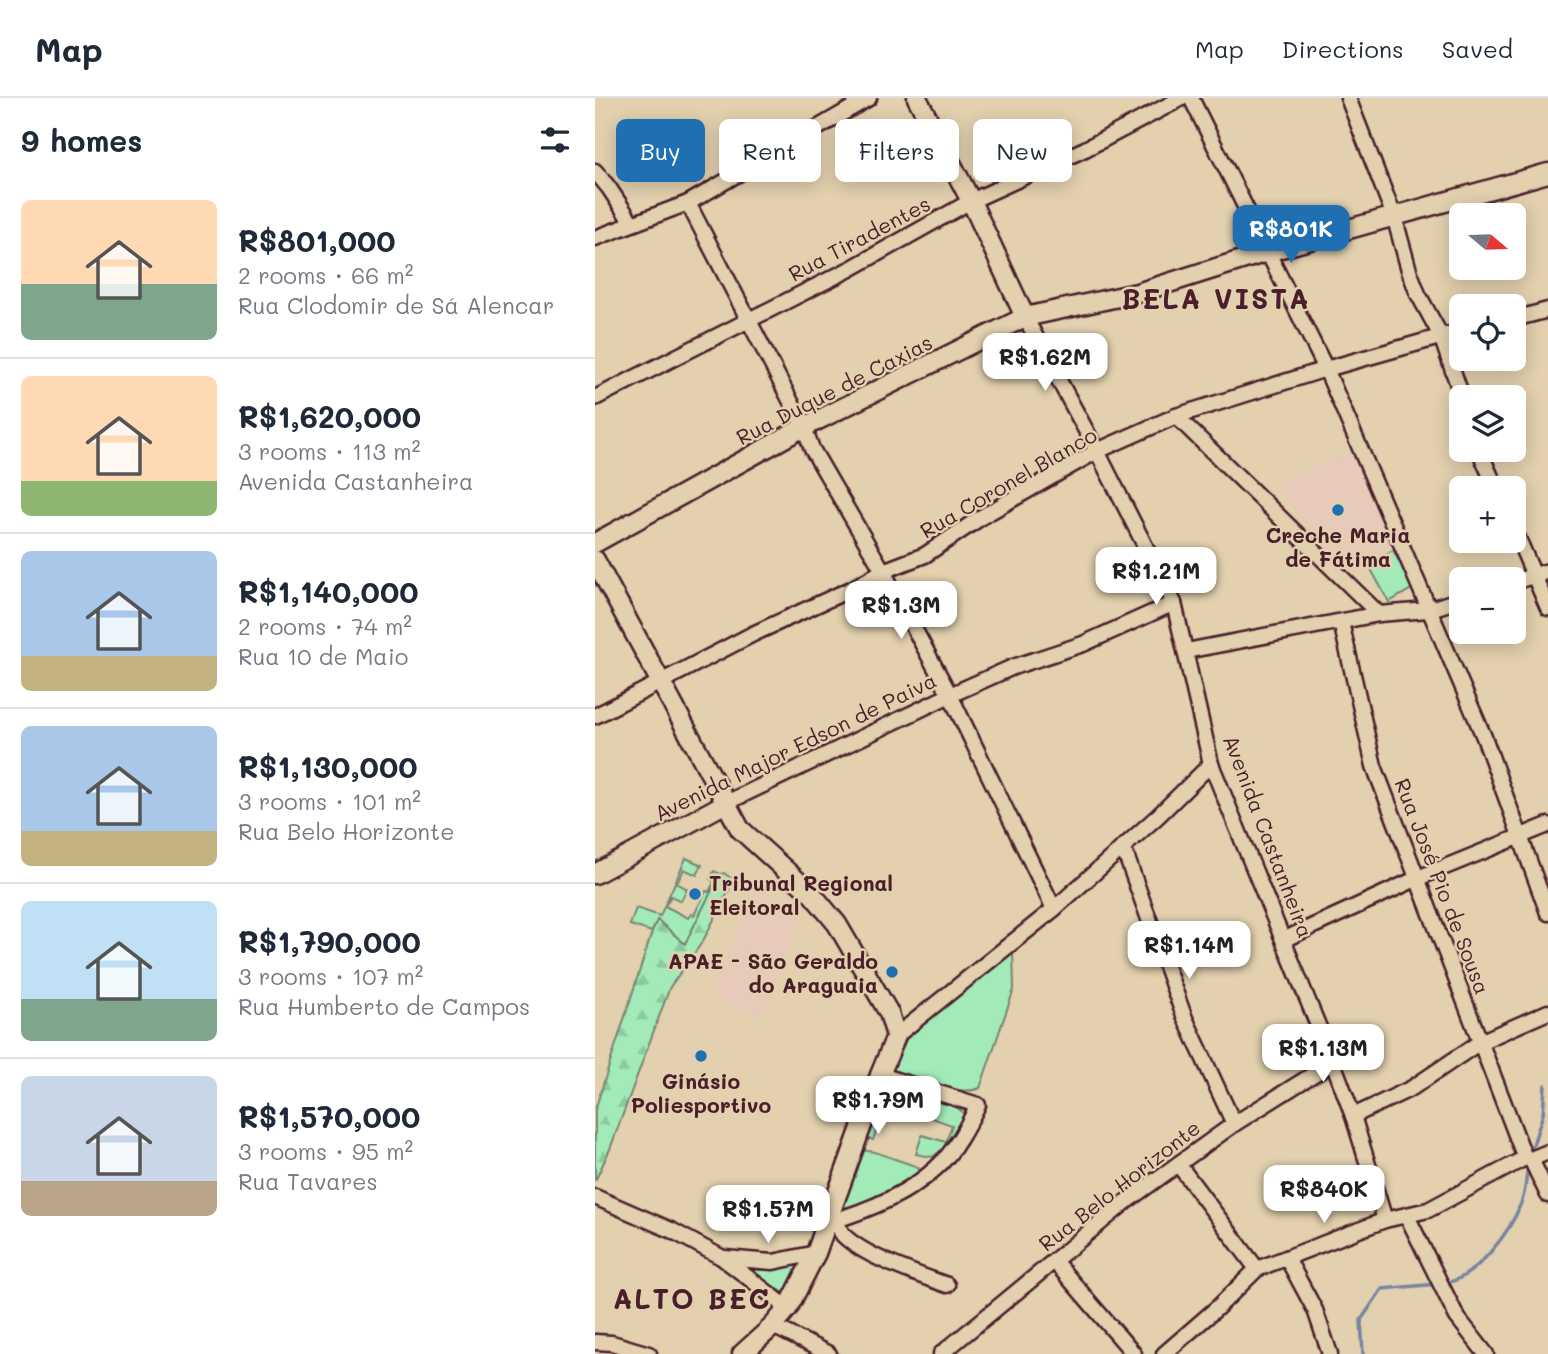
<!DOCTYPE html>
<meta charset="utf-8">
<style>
:root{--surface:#fff;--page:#f6f6f7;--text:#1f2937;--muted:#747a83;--line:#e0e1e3;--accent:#1f6fb2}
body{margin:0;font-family:Mali,sans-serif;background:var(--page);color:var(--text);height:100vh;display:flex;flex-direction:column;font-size:26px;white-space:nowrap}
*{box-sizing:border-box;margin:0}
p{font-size:23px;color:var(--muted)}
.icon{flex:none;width:38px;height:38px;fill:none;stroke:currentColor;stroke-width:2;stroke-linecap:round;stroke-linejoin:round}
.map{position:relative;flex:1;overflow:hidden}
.sheet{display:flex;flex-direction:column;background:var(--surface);width:595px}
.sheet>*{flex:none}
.hud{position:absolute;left:21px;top:21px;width:665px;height:63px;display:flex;gap:14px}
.needle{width:46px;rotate:109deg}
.buttons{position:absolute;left:854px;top:105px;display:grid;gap:14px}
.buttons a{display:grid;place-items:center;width:77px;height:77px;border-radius:10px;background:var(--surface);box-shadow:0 4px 18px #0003;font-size:35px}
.price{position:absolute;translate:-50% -60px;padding:0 16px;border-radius:14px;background:#fff;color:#222;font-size:23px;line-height:46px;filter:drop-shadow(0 2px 4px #0008)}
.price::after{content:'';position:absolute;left:50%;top:42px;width:21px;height:16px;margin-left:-10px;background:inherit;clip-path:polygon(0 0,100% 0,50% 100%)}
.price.on{background:var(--accent);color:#fff}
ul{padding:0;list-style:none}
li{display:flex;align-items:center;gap:21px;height:175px;padding:0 21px}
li+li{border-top:2px solid var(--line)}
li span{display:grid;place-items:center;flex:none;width:196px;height:140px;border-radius:10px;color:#555}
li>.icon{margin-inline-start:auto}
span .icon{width:84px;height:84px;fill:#fffc;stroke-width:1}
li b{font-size:30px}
h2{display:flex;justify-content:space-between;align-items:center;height:84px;padding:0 21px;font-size:30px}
.tag{padding:0 24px;border-radius:10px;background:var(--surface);box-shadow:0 4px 18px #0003;font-size:24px;line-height:63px}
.tag.on{background:var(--accent);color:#fff}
header{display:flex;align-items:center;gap:42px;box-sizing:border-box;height:98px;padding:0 35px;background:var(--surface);border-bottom:2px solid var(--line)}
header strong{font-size:33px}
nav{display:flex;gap:38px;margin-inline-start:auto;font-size:24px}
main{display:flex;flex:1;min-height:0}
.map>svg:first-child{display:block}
.built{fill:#e7cab9}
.green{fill:#a2ebb9;stroke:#768572;stroke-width:2}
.forest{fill:url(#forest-firs);stroke:#768572;stroke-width:2}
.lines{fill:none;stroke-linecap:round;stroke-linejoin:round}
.stream{stroke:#7784a2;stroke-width:3.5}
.minor-casing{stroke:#4a1f2b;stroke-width:19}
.tertiary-casing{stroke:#4a1f2b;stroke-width:23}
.minor{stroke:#e2d0ae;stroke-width:14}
.tertiary{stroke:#e2d0ae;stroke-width:18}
.poi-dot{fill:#1f6fb2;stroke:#e2d0ae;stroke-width:2.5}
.labels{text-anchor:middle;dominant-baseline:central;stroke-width:5;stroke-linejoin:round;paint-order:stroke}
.street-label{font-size:21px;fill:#4a1f2b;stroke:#e2d0ae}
.poi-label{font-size:21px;font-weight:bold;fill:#4a1f2b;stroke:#e2d0ae}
.district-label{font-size:28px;font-weight:bold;letter-spacing:2px;fill:#4a1f2b;stroke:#e2d0ae}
</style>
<header>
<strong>Map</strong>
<nav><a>Map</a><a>Directions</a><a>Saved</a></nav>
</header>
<main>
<section class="sheet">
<h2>9 homes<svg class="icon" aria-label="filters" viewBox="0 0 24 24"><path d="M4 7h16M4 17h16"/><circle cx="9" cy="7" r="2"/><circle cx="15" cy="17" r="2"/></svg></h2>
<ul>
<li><span style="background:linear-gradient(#ffd9b3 60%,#7fa58c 0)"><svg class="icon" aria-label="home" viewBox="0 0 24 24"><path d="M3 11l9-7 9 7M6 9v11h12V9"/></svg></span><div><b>R$801,000</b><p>2 rooms · 66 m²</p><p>Rua Clodomir de Sá Alencar</p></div></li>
<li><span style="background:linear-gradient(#ffd9b3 75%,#8fb573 0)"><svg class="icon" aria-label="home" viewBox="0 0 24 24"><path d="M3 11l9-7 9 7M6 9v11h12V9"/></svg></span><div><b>R$1,620,000</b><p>3 rooms · 113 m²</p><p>Avenida Castanheira</p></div></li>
<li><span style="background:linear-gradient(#a9c7e8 75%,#c2b280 0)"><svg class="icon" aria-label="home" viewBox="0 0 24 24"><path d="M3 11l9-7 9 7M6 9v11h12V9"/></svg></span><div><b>R$1,140,000</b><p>2 rooms · 74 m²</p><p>Rua 10 de Maio</p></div></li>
<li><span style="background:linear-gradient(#a9c7e8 75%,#c2b280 0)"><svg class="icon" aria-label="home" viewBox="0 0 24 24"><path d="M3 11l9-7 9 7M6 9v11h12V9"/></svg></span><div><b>R$1,130,000</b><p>3 rooms · 101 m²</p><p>Rua Belo Horizonte</p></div></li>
<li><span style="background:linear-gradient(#bfe0f5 70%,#7fa58c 0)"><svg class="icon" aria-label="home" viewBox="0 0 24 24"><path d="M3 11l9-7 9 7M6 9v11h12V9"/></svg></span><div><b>R$1,790,000</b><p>3 rooms · 107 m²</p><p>Rua Humberto de Campos</p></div></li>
<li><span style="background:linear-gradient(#c9d6e8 75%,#b9a48a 0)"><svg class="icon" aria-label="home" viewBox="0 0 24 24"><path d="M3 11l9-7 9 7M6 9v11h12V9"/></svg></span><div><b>R$1,570,000</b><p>3 rooms · 95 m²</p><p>Rua Tavares</p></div></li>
</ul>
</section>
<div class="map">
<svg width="953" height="1256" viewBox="0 0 953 1256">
<defs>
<pattern id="forest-firs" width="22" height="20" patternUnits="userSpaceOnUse" patternTransform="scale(1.75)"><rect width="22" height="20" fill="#a2ebb9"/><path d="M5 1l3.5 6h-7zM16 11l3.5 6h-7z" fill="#8dc99f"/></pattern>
</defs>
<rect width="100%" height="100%" fill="#e2d0ae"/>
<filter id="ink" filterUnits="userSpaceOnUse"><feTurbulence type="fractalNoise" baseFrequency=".0143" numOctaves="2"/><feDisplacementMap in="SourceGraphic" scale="14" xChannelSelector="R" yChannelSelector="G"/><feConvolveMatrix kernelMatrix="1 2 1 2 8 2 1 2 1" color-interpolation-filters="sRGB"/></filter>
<g filter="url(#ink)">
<g class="built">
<polygon points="759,353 801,444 749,468 720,439 680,385"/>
<polygon points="161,789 211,811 166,918 115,899"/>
</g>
<g class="green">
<polygon points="798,452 818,490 794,504 773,466"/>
<polygon points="91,760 107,767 102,777 89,771 82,785 92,791 86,803 76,798 70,808 93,820 96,816 99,817 111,793 114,794 119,784 115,781 119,773 125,776 90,846 63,822 57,834 35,827 41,810 65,818"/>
<path d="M 418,853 L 419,891 L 385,990 C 368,999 307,982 295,968 L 303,950 L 312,940 Z"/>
<polygon points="289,987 312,993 310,998 295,993 278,1042 272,1040 268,1035"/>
<polygon points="326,997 362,1009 369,1016 355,1046 337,1059 321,1056 327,1037 351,1044 357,1027 334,1019 337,1008 324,1003"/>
<path d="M 265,1052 L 280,1054 L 323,1069 L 326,1075 C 307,1087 268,1113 246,1109 Z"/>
<polygon points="229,1089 236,1091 221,1133 214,1131"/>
<polygon points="207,1166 191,1196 152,1172 173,1172"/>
</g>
<polygon class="forest" points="129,775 137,781 138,784 108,843 75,889 15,1051 0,1083 0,1012 57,834 62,822 90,846 125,776"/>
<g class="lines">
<g class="stream">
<polyline points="935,1056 948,1016 950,987"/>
<path d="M 850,1185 C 880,1181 916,1133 926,1105 C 931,1094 931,1079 933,1067"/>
<polyline points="768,1256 766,1222 787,1191 843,1186"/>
</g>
<defs>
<g id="minor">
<polyline points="596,0 731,271 889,639 953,815"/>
<polyline points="753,0 799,118 814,172 823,196 846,238 867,299"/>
<polyline points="0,73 14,90 37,125"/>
<polyline points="93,105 209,329 217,351 288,473 355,597 459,811"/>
<polyline points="0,140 93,105 274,0"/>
<polyline points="430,219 502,353 579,505 616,666 738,964 758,1018 790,1122"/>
<polyline points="919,221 953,212"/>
<polyline points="0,300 255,171 376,103 490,51 587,0"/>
<polyline points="581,318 784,516"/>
<polyline points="884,352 901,390"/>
<polyline points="919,431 953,510"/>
<polyline points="919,484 953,473"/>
<polyline points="746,524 779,668 930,1060"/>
<polyline points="591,553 784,516 833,512 866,501"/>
<polyline points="0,618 158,536 256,491 288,473 330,457 388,418 502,353 581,318 731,271 866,233"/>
<polyline points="131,705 355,597 418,569 488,546 579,505"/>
<polyline points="528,749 589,918 639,1026"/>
<polyline points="690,841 823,780 953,727"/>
<polyline points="301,938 459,811 563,718 616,666"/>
<polyline points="758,1018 817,990 885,944 953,914"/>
<polyline points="936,1061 953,1097"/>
<polyline points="583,1066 662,1171"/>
<polyline points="0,1099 78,1133 126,1159 193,1210"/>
<polyline points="812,1118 862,1219 891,1256"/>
<path d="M 241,1122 C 243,1127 245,1133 248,1137 C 270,1159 322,1176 352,1187"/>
<path d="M 231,1125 C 269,1114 312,1097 341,1070 C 360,1053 372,1029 383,1007 L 285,977"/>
<polyline points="130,1160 178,1164 221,1155"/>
<polyline points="692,1160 720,1212 735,1256"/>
<polyline points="460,1164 539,1256"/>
<polyline points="178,1228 234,1256"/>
<polyline points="0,1244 17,1245 54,1256"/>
<polyline points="346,1256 533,1102 639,1026 738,964"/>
<polyline points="569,1256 622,1210 662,1171 790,1122 833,1112 930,1060 936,1061 953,1054"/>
</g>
<g id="tertiary">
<polyline points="322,0 376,103 430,219"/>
<polyline points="0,445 209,329 430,219 542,195 672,154 953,75"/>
<polyline points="0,462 145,731 217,796 242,826 294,915 301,938 285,977 221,1155 193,1210 178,1228 147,1256"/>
<polyline points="0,776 131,705"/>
</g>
</defs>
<use href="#minor" class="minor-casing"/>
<use href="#tertiary" class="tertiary-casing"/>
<use href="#minor" class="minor"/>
<use href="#tertiary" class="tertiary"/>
</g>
</g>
<g class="poi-dot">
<circle cx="743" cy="412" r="7"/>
<circle cx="100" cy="796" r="7"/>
<circle cx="297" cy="874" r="7"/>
<circle cx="106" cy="958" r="7"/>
</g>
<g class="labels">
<g class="street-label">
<text transform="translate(264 140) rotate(-28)">Rua Tiradentes</text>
<text transform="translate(239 291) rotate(-27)">Rua Duque de Caxias</text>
<text transform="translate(413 384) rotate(-30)">Rua Coronel Blanco</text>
<text transform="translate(200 648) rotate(-26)">Avenida Major Edson de Paiva</text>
<text transform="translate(674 738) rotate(69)">Avenida Castanheira</text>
<text transform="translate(848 788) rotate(69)">Rua José Pio de Sousa</text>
<text transform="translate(524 1087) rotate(-38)">Rua Belo Horizonte</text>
</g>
<g class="poi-label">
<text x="743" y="436">Creche Maria<tspan x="743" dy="24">de Fátima</tspan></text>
<text x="114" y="784" text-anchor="start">Tribunal Regional<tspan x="114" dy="24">Eleitoral</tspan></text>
<text x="283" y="862" text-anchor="end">APAE - São Geraldo<tspan x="283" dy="24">do Araguaia</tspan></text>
<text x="106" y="982">Ginásio<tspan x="106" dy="24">Poliesportivo</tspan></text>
</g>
<g class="district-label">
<text x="621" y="200">BELA VISTA</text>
<text x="97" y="1200">ALTO BEC</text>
</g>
</g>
</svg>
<div class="buttons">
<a><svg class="needle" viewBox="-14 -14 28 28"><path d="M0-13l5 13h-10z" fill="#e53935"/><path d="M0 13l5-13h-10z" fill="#747a83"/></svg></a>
<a><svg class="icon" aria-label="locate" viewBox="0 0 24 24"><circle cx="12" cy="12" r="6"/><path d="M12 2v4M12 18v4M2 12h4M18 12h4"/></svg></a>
<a><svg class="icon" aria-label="layers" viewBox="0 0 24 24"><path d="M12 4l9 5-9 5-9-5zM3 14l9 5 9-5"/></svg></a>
<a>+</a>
<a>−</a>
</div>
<b class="price on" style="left:696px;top:167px">R$801K</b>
<b class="price" style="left:450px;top:295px">R$1.62M</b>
<b class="price" style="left:561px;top:509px">R$1.21M</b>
<b class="price" style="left:306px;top:543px">R$1.3M</b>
<b class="price" style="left:594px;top:883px">R$1.14M</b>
<b class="price" style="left:728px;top:986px">R$1.13M</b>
<b class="price" style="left:283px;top:1038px">R$1.79M</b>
<b class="price" style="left:729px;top:1127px">R$840K</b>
<b class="price" style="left:173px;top:1147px">R$1.57M</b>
<div class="hud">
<a class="tag on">Buy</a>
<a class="tag">Rent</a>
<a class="tag">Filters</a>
<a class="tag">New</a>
</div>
</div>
</main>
